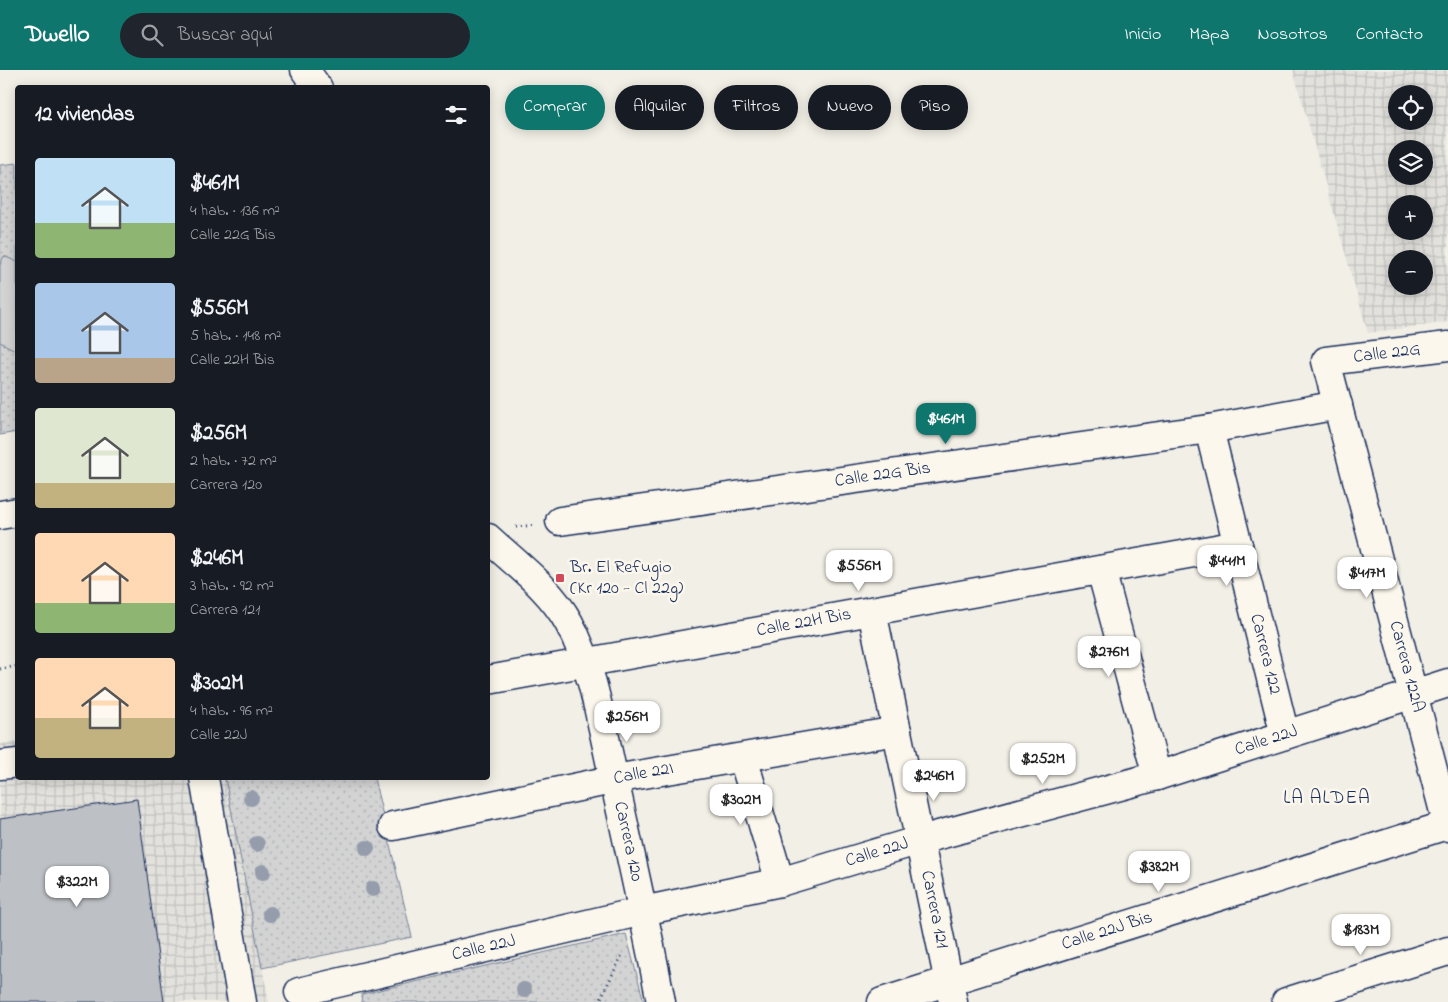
<!DOCTYPE html>
<html lang="es">
<meta charset="utf-8">
<style>
:root{--surface:#171b24;--page:#20242c;--text:#f1f3f6;--muted:#9ea1a6;--accent:#0f766e}
body{margin:0;font-family:"Indie Flower",sans-serif;background:var(--page);color:var(--text);height:100vh;display:flex;flex-direction:column;font-size:19px;white-space:nowrap}
*{box-sizing:border-box;margin:0}
p{font-size:16px;color:var(--muted)}
.icon{flex:none;width:28px;height:28px;fill:none;stroke:currentColor;stroke-width:2;stroke-linecap:round;stroke-linejoin:round}
.map{position:relative;flex:1;overflow:hidden}
.side{position:absolute;left:15px;top:15px;width:475px;height:695px;display:flex;flex-direction:column;background:var(--surface);border-radius:5px;box-shadow:0 2px 12px #0003}
.side>*{flex:none}
.banner{position:absolute;left:505px;top:15px;width:475px;height:45px;display:flex;gap:10px}
.controls{position:absolute;left:1388px;top:15px;display:grid;gap:10px}
.controls a{display:grid;place-items:center;width:45px;height:45px;border-radius:50%;background:var(--surface);box-shadow:0 2px 12px #0003;font-size:25px}
.price{position:absolute;translate:-50% -42px;padding:0 11px;border-radius:10px;background:#fff;color:#222;font-size:16px;line-height:32px;filter:drop-shadow(0 1px 2px #0008)}
.price::after{content:'';position:absolute;left:50%;top:30px;width:15px;height:11px;margin-left:-8px;background:inherit;clip-path:polygon(0 0,100% 0,50% 100%)}
.price.active{background:var(--accent);color:#fff}
ul{padding:0;list-style:none}
li{display:flex;align-items:center;gap:15px;height:125px;padding:0 20px}
li span{display:grid;place-items:center;flex:none;width:140px;height:100px;border-radius:5px;color:#555}
li>.icon{margin-inline-start:auto}
span .icon{width:60px;height:60px;fill:#fffc;stroke-width:1}
li b{font-size:21px}
h2{display:flex;justify-content:space-between;align-items:center;height:60px;padding:0 20px;font-size:21px}
.tag{padding:0 18px;border-radius:22px;background:var(--surface);box-shadow:0 2px 12px #0003;font-size:18px;line-height:45px}
.tag.active{background:var(--accent);color:#fff}
header{display:flex;align-items:center;gap:30px;box-sizing:border-box;height:70px;padding:0 25px;background:var(--accent);color:#fff}
header strong{font-size:24px}
nav{display:flex;gap:28px;margin-inline-start:auto;font-size:18px}
.search{width:350px;height:45px;background:var(--page);display:flex;align-items:center;gap:12px;box-sizing:border-box;padding:0 18px;border-radius:28px;color:var(--muted);font-size:19px}
.map>svg:first-child{display:block}
.industrial{fill:url(#industrial-grid);fill-rule:evenodd}
.grass{fill:url(#grass-dots);stroke:#768198}
.garden{fill:#d2d3d2;stroke:#768198}
.building{fill:#bdc0c4;stroke:#1b2f5e}
.lines{fill:none;stroke-linecap:round;stroke-linejoin:round}
.minor-casing{stroke:#1b2f5e;stroke-width:31}
.path{stroke:#1b2f5e;stroke-width:3;stroke-dasharray:1 4;stroke-linecap:butt}
.minor{stroke:#fbf7ec;stroke-width:28}
.tree{fill:#959cab}
.poi-dot{fill:#d1495b;stroke:#fbf7ec;stroke-width:2}
.labels{text-anchor:middle;dominant-baseline:central;stroke-width:5;stroke-linejoin:round;paint-order:stroke}
.street-label{font-size:18px;fill:#1b2f5e;stroke:#fbf7ec}
.poi-label{font-size:18px;fill:#1b2f5e;stroke:#fbf7ec;text-anchor:start}
.neighbourhood-label{font-size:19px;letter-spacing:1px;fill:#1b2f5e;stroke:#fbf7ec}
</style>
<header>
<strong>Dwello</strong>
<div class="search"><svg class="icon" aria-label="search" viewBox="0 0 24 24"><circle cx="10" cy="10" r="6"/><path d="M15 15l6 6"/></svg>Buscar aquí</div>
<nav><a>Inicio</a><a>Mapa</a><a>Nosotros</a><a>Contacto</a></nav>
</header>
<div class="map">
<svg width="1448" height="932" viewBox="0 0 1448 932">
<defs>
<pattern id="industrial-grid" width="8" height="8" patternUnits="userSpaceOnUse" patternTransform="scale(1.25)"><rect width="8" height="8" fill="#e2e1dc"/><path d="M0 4h8M4 0v8" fill="none" stroke="#c1c1bf"/></pattern>
<pattern id="grass-dots" width="8" height="8" patternUnits="userSpaceOnUse" patternTransform="scale(1.25)"><rect width="8" height="8" fill="#d2d3d2"/><path d="M2 2h.1M6 6h.1" fill="none" stroke="#b4b5b7" stroke-width="1.8" stroke-linecap="round"/></pattern>
</defs>
<rect width="100%" height="100%" fill="#f2efe6"/>
<filter id="ink" filterUnits="userSpaceOnUse"><feTurbulence type="fractalNoise" baseFrequency=".02" numOctaves="2"/><feDisplacementMap in="SourceGraphic" scale="10" xChannelSelector="R" yChannelSelector="G"/><feConvolveMatrix kernelMatrix="1 2 1 2 8 2 1 2 1" color-interpolation-filters="sRGB"/></filter>
<g filter="url(#ink)">
<g class="industrial">
<path d="M 1293,0 L 1448,0 L 1448,252 L 1368,263 ZM 1396,24 L 1424,24 L 1424,51 L 1396,51 ZM 1396,79 L 1424,79 L 1424,106 L 1396,106 ZM 1396,134 L 1424,134 L 1424,161 L 1396,161 ZM 1396,189 L 1424,189 L 1424,216 L 1396,216 Z"/>
<polygon points="17,672 18,708 225,708 269,932 0,932 0,674"/>
</g>
<g class="grass">
<polygon points="17,93 17,362 0,365 0,95"/>
<polygon points="225,708 374,708 412,867 262,898"/>
<polygon points="626,864 644,932 361,932 362,924"/>
</g>
<polygon class="garden" points="4,186 17,192 17,281 0,272 0,195"/>
<polygon class="building" points="137,729 164,932 0,932 0,749"/>
<g class="lines">
<defs>
<g id="minor">
<polyline points="305,0 318,18"/>
<path id="s1" d="M 1448,276 L 1326,291 L 1448,757"/>
<path id="s2" d="M 1209,359 L 1285,665"/>
<polyline points="0,445 18,442"/>
<path id="s3" d="M 560,451 L 1209,359 L 1338,335"/>
<path id="s4" d="M 488,468 C 516,494 550,518 569,553 C 594,600 602,658 614,709 C 630,783 647,857 661,932"/>
<polyline points="1101,500 1157,706"/>
<path id="s5" d="M 872,541 L 953,932"/>
<path id="s6" d="M 488,610 L 1238,475"/>
<polyline points="743,688 780,812"/>
<polyline points="0,695 18,693"/>
<polyline points="204,708 242,932"/>
<path id="s7" d="M 393,756 L 626,707 L 897,661"/>
<path id="s8" d="M 299,922 L 643,841 L 780,812 L 920,770 L 1157,706 L 1448,613"/>
<path id="s9" d="M 882,932 L 1447,755"/>
<polyline points="1286,932 1448,881"/>
</g>
</defs>
<use href="#minor" class="minor-casing"/>
<g class="path">
<polyline points="516,457 535,455"/>
<polyline points="0,599 18,596"/>
<polyline points="599,932 623,883"/>
</g>
<use href="#minor" class="minor"/>
</g>
<g class="tree">
<circle cx="251" cy="728" r="8"/>
<circle cx="257" cy="774" r="8"/>
<circle cx="367" cy="778" r="8"/>
<circle cx="263" cy="802" r="8"/>
<circle cx="373" cy="819" r="8"/>
<circle cx="270" cy="844" r="8"/>
<circle cx="524" cy="920" r="8"/>
</g>
</g>
<rect class="poi-dot" x="555" y="503" width="10" height="10" rx="2.5"/>
<g class="labels">
<g class="street-label">
<text transform="translate(1387 284) rotate(-7)">Calle 22G</text>
<text stroke="none"><textPath href="#s3" startOffset="326">Calle 22G Bis</textPath></text>
<text stroke="none"><textPath href="#s6" startOffset="321">Calle 22H Bis</textPath></text>
<text stroke="none"><textPath href="#s2" startOffset="232">Carrera 122</textPath></text>
<text stroke="none"><textPath href="#s1" startOffset="439">Carrera 122A</textPath></text>
<text stroke="none"><textPath href="#s8" startOffset="1000">Calle 22J</textPath></text>
<text stroke="none"><textPath href="#s7" startOffset="256">Calle 22I</textPath></text>
<text stroke="none"><textPath href="#s4" startOffset="345">Carrera 120</textPath></text>
<text stroke="none"><textPath href="#s8" startOffset="595">Calle 22J</textPath></text>
<text stroke="none"><textPath href="#s5" startOffset="305">Carrera 121</textPath></text>
<text stroke="none"><textPath href="#s9" startOffset="236">Calle 22J Bis</textPath></text>
<text stroke="none"><textPath href="#s8" startOffset="190">Calle 22J</textPath></text>
</g>
<g class="poi-label">
<text x="570" y="498">Br. El Refugio<tspan x="570" dy="21">(Kr 120 - Cl 22g)</tspan></text>
</g>
<g class="neighbourhood-label">
<text x="1327" y="728">LA ALDEA</text>
</g>
</g>
</svg>
<div class="controls">
<a><svg class="icon" aria-label="locate" viewBox="0 0 24 24"><circle cx="12" cy="12" r="6"/><path d="M12 2v4M12 18v4M2 12h4M18 12h4"/></svg></a>
<a><svg class="icon" aria-label="layers" viewBox="0 0 24 24"><path d="M12 4l9 5-9 5-9-5zM3 14l9 5 9-5"/></svg></a>
<a>+</a>
<a>−</a>
</div>
<b class="price active" style="left:946px;top:375px">$461M</b>
<b class="price" style="left:1227px;top:517px">$441M</b>
<b class="price" style="left:859px;top:522px">$556M</b>
<b class="price" style="left:1367px;top:529px">$417M</b>
<b class="price" style="left:1109px;top:608px">$276M</b>
<b class="price" style="left:627px;top:673px">$256M</b>
<b class="price" style="left:1043px;top:715px">$252M</b>
<b class="price" style="left:934px;top:732px">$246M</b>
<b class="price" style="left:741px;top:756px">$302M</b>
<b class="price" style="left:1159px;top:823px">$382M</b>
<b class="price" style="left:77px;top:838px">$322M</b>
<b class="price" style="left:1361px;top:886px">$183M</b>
<div class="banner">
<a class="tag active">Comprar</a>
<a class="tag">Alquilar</a>
<a class="tag">Filtros</a>
<a class="tag">Nuevo</a>
<a class="tag">Piso</a>
</div>
<section class="side">
<h2>12 viviendas<svg class="icon" aria-label="filters" viewBox="0 0 24 24"><path d="M4 7h16M4 17h16"/><circle cx="9" cy="7" r="2"/><circle cx="15" cy="17" r="2"/></svg></h2>
<ul>
<li><span style="background:linear-gradient(#bfe0f5 65%,#8fb573 0)"><svg class="icon" aria-label="home" viewBox="0 0 24 24"><path d="M3 11l9-7 9 7M6 9v11h12V9"/></svg></span><div><b>$461M</b><p>4 hab. · 136 m²</p><p>Calle 22G Bis</p></div></li>
<li><span style="background:linear-gradient(#a9c7e8 75%,#b9a48a 0)"><svg class="icon" aria-label="home" viewBox="0 0 24 24"><path d="M3 11l9-7 9 7M6 9v11h12V9"/></svg></span><div><b>$556M</b><p>5 hab. · 148 m²</p><p>Calle 22H Bis</p></div></li>
<li><span style="background:linear-gradient(#dfe7d0 75%,#c2b280 0)"><svg class="icon" aria-label="home" viewBox="0 0 24 24"><path d="M3 11l9-7 9 7M6 9v11h12V9"/></svg></span><div><b>$256M</b><p>2 hab. · 72 m²</p><p>Carrera 120</p></div></li>
<li><span style="background:linear-gradient(#ffd9b3 70%,#8fb573 0)"><svg class="icon" aria-label="home" viewBox="0 0 24 24"><path d="M3 11l9-7 9 7M6 9v11h12V9"/></svg></span><div><b>$246M</b><p>3 hab. · 92 m²</p><p>Carrera 121</p></div></li>
<li><span style="background:linear-gradient(#ffd9b3 60%,#c2b280 0)"><svg class="icon" aria-label="home" viewBox="0 0 24 24"><path d="M3 11l9-7 9 7M6 9v11h12V9"/></svg></span><div><b>$302M</b><p>4 hab. · 96 m²</p><p>Calle 22J</p></div></li>
</ul>
</section>
</div>
